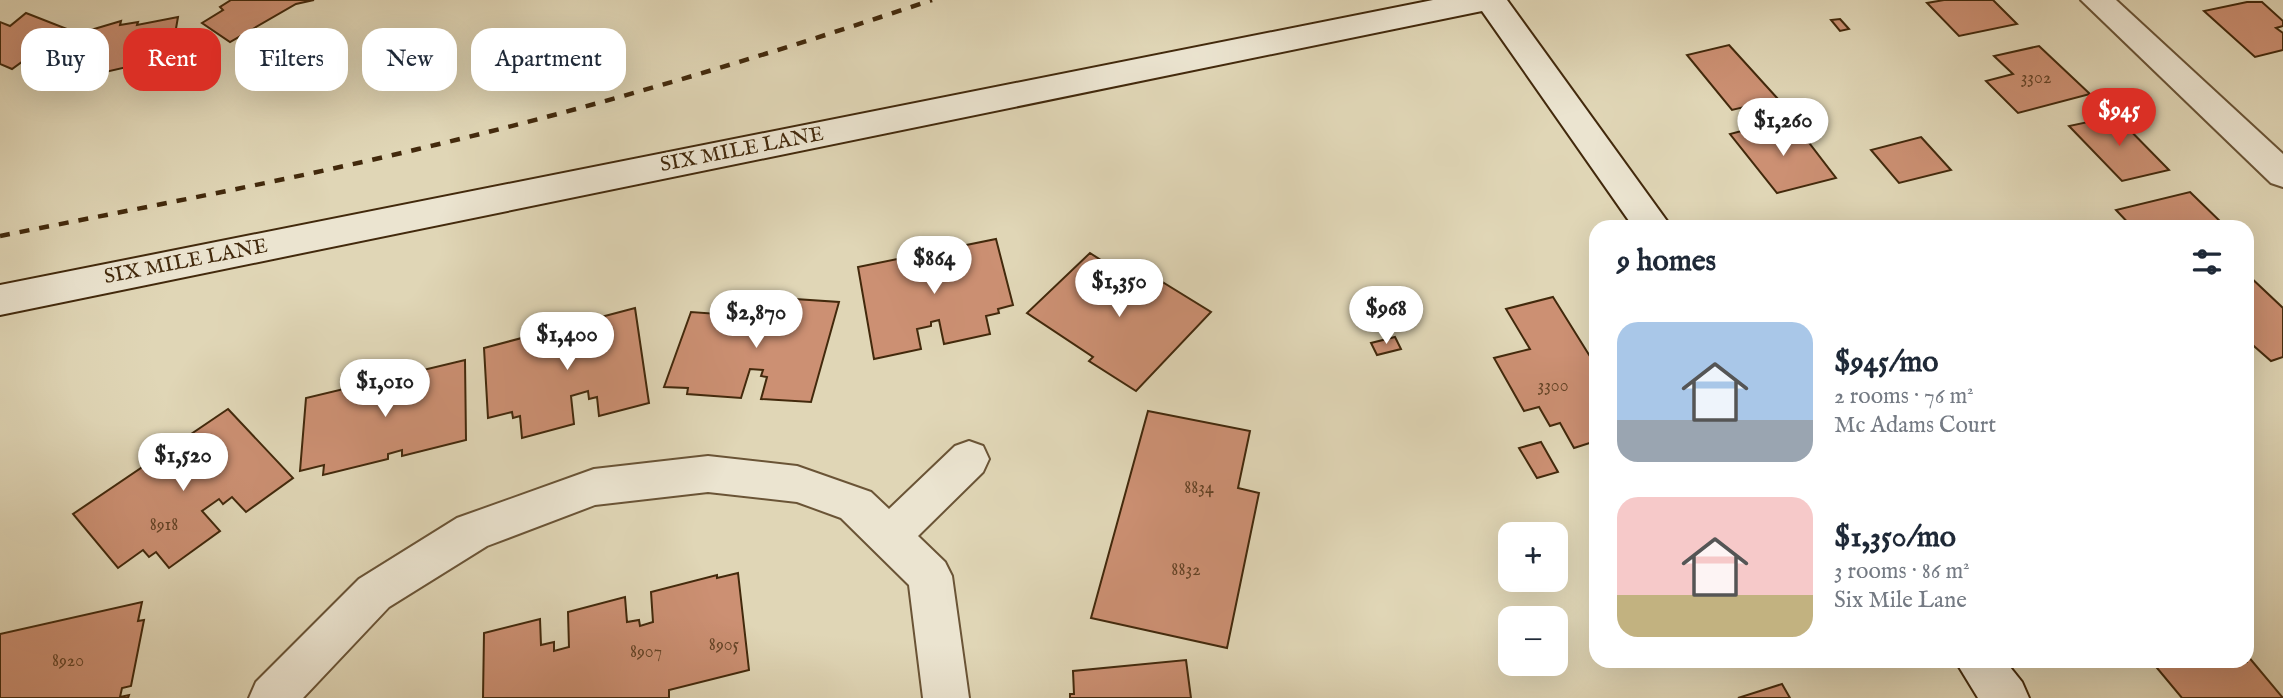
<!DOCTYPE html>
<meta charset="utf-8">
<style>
:root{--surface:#fff;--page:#f2f2f3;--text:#1f2937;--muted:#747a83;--accent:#d93025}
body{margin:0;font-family:"IM FELL English",serif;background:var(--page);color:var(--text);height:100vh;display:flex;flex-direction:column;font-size:26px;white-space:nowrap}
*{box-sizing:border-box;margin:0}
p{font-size:23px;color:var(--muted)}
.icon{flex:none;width:38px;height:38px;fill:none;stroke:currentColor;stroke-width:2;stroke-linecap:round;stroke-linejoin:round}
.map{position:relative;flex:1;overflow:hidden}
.details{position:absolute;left:1589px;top:220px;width:665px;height:448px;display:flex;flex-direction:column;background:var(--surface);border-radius:21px;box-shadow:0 7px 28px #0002}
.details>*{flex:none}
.guide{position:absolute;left:21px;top:28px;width:665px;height:63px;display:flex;gap:14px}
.fabs{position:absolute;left:1498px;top:522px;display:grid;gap:14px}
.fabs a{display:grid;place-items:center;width:70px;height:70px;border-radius:14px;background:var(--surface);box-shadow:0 7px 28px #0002;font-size:35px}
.price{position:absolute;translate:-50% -60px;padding:0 16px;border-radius:24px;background:#fff;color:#222;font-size:23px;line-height:46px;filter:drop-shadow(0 2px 4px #0008)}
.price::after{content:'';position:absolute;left:50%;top:42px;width:21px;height:16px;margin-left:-10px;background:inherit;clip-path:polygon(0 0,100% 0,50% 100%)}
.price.on{background:var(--accent);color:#fff}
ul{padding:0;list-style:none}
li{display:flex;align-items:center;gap:21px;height:175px;padding:0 28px}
li span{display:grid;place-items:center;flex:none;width:196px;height:140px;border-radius:21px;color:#555}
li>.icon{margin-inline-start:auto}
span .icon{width:84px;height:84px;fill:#fffc;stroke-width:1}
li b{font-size:30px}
h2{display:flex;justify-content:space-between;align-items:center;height:84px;padding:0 28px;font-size:30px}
.tag{padding:0 24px;border-radius:21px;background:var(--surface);box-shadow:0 7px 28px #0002;font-size:24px;line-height:63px}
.tag.on{background:var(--accent);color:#fff}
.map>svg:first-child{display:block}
.building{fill:#cc9073;stroke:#42290c;stroke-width:2}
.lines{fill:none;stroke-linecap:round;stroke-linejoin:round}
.street-casing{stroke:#6a5436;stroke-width:4}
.secondary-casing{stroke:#42290c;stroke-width:4}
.street{fill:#ebe4d0;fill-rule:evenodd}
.secondary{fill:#ebe4d0;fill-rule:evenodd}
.rail{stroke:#42290c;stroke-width:4.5;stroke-dasharray:10 10;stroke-linecap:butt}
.labels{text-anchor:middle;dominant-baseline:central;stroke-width:5;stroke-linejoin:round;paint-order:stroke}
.number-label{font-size:18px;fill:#644326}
.street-label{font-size:21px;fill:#42290c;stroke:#ebe4d0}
</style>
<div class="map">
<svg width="2283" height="698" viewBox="0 0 2283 698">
<rect width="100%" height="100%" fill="#e0d6b6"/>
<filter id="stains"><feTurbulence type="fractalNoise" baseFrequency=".00286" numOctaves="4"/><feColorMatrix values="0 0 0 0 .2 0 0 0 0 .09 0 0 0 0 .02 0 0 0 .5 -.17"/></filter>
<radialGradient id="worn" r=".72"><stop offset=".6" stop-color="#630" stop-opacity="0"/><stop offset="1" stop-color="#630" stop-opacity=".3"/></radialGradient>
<g class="building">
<polygon points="231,0 314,0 296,4 230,42 202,23 223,10 220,7"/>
<polygon points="1944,0 1993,0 2017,24 1959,36 1927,3"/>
<polygon points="2247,2 2262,2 2283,21 2283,26 2276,28 2283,33 2283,50 2255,57 2204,11"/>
<polygon points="26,13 67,29 12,69 0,64 0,22 10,26"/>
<polygon points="178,17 171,57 66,81 77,34 121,21 120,25 138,22 137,25"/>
<polygon points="1840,19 1849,29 1840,31 1831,20"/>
<polygon points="1729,45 1778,99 1732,110 1687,55"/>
<polygon points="2039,46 2090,94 2018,113 1986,81 2013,74 1994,56"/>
<polygon points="2116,116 2169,170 2122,181 2069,126"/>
<polygon points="1772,123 1785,140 1803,135 1836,178 1777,193 1730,134"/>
<polygon points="1921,137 1951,170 1899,183 1871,150"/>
<polygon points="2190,192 2227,228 2133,228 2116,210"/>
<polygon points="996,239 1013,305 998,309 999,313 986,316 990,334 944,344 939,320 931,322 931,326 917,329 921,349 874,359 858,267"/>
<polygon points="1090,253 1141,286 1151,275 1211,312 1136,391 1089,361 1093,357 1027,313"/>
<polygon points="2247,274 2283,308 2283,357 2271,361 2247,340"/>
<polygon points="765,297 839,302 811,402 761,399 767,377 761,376 763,370 750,369 741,398 687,394 688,388 664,387 691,312 759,317"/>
<polygon points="1553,297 1596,366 1596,441 1574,448 1560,423 1550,426 1539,407 1524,411 1494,358 1530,349 1506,309"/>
<polygon points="635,308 649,403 599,416 597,397 589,399 588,391 571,396 574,424 522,438 520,416 513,418 512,412 488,418 484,348"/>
<polygon points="1395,337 1401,349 1377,355 1371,343"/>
<polygon points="465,360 466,440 402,456 402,450 388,454 388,459 323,475 324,465 300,471 306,398"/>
<polygon points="228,409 293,478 246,512 232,497 223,504 219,499 202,511 220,531 169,568 156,552 149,557 143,550 118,568 73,514"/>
<polygon points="1148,411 1250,431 1238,488 1259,493 1227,648 1091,618"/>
<polygon points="1541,442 1558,472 1537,478 1519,448"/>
<polygon points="738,573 749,670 669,690 669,698 483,698 484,633 540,619 541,645 554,642 554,651 569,647 568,612 625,597 627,622 639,620 640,626 653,622 651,592 717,575 717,578"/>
<polygon points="142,602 138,621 144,620 131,686 122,688 120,697 129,695 128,698 0,698 0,634"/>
<polygon points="2247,655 2283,698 2182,698 2152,662 2247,662"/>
<polygon points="1186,660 1191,698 1070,698 1070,694 1074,694 1073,671"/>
<polygon points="1782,684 1790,698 1738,698"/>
</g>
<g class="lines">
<defs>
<g id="street">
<polygon points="2081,0 2116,0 2283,154 2283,187 2271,183"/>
<polygon points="969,441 983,446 989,459 983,472 918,536 945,562 952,576 969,698 923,698 909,585 841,518 797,502 708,492 595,505 487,546 389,607 303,698 249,698 256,682 359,579 457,518 594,469 708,456 797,466 871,492 889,509 955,446"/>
</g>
<g id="secondary">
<polygon points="1433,0 1507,0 1672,228 1634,228 1482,11 0,315 0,285"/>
<polygon points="1956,662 2006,662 2022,682 2029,698 1978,698"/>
</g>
</defs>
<use href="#street" class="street-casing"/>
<use href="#secondary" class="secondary-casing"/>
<use href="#street" class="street"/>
<use href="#secondary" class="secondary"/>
<path class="rail" d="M 0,236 C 145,207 291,180 435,145 C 603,105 768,55 932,0"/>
</g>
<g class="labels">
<g class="number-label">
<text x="2036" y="78">3302</text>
<text x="1553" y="386">3300</text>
<text x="1199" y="488">8834</text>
<text x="164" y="525">8918</text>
<text x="1186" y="570">8832</text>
<text x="724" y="645">8905</text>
<text x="646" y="652">8907</text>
<text x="68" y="661">8920</text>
</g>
<g class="street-label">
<text transform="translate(742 150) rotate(-11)">SIX MILE LANE</text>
<text transform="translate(186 262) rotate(-11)">SIX MILE LANE</text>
</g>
</g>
<rect width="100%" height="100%" filter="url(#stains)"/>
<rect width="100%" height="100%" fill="url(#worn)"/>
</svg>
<div class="fabs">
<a>+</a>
<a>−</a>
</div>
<b class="price on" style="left:2119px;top:148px">$945</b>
<b class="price" style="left:1783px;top:158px">$1,260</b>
<b class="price" style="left:934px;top:296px">$864</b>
<b class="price" style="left:1119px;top:319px">$1,350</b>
<b class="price" style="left:1386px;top:346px">$968</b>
<b class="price" style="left:756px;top:350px">$2,870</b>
<b class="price" style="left:567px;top:372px">$1,400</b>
<b class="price" style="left:385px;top:419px">$1,010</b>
<b class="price" style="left:183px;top:493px">$1,520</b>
<div class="guide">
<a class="tag">Buy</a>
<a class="tag on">Rent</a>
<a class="tag">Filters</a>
<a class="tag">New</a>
<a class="tag">Apartment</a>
</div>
<section class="details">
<h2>9 homes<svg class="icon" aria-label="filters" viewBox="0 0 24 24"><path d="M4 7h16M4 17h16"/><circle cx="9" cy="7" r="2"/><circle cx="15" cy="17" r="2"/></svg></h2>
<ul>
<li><span style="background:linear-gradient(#a9c7e8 70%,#9aa5b1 0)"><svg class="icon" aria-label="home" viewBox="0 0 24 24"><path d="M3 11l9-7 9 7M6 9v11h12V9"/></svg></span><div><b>$945/mo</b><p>2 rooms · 76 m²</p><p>Mc Adams Court</p></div></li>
<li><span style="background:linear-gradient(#f6c9c9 70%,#c2b280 0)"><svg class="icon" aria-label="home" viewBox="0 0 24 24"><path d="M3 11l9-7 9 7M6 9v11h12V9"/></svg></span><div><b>$1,350/mo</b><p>3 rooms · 86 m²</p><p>Six Mile Lane</p></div></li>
</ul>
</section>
</div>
